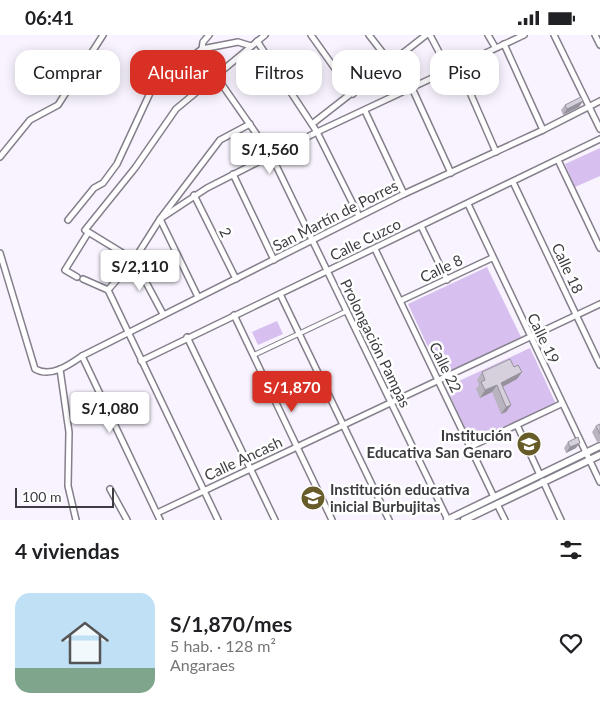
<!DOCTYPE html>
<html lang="es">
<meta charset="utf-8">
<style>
:root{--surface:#fff;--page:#f6f6f6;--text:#202124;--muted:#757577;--accent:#d93025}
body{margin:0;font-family:Lato,sans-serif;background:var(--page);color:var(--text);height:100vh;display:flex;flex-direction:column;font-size:19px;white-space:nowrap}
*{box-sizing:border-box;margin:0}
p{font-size:16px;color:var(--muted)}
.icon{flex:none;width:28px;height:28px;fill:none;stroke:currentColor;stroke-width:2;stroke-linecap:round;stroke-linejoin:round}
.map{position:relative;height:485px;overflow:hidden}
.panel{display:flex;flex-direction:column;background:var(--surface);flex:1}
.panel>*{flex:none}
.guide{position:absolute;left:15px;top:15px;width:570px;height:45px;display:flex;gap:10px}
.scale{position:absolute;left:15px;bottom:12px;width:99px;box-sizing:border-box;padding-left:5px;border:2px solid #3e3c41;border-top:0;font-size:14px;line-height:18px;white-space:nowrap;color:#3e3c41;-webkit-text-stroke:4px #fff;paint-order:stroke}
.price{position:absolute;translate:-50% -42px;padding:0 11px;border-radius:5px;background:#fff;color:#222;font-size:16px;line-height:32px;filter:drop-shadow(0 1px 2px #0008)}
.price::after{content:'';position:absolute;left:50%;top:30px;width:15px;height:11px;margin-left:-8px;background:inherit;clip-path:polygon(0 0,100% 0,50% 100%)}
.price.active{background:var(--accent);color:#fff}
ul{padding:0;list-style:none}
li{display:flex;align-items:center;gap:15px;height:125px;padding:0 15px}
li span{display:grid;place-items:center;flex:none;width:140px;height:100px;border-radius:15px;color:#555}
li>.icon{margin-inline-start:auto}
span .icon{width:60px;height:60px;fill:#fffc;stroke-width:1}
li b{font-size:21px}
h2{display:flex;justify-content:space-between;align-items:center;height:60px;padding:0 15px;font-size:21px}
.pill{padding:0 18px;border-radius:15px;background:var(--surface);box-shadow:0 2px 12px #0003;font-size:18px;line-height:45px}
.pill.active{background:var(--accent);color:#fff}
.status{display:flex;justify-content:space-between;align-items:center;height:35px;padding:0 25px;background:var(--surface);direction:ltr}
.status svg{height:14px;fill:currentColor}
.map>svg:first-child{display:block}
.pitch{fill:#d7c0f0}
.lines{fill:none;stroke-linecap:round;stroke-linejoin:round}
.pedestrian-casing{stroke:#857f8b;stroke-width:6}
.minor-casing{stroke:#857f8b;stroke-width:8}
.tertiary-casing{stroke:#857f8b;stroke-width:9}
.pedestrian{stroke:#fff;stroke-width:4}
.minor{stroke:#fff;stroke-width:5}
.tertiary{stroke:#fff;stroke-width:6}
.wall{fill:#b8b3be}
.shaded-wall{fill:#96929b}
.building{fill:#d6d0dd;stroke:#96929b}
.labels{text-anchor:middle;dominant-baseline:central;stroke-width:5;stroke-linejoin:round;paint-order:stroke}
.street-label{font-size:15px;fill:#3e3c41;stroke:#fff}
.poi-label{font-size:15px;font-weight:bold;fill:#3e3c41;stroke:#fff;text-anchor:end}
</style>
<div class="status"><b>06:41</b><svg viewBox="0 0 49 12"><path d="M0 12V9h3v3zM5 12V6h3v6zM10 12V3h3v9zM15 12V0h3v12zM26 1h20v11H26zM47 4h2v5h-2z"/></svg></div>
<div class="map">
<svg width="600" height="485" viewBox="0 0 600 485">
<rect width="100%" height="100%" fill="#f8f3fe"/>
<g class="pitch">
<polygon points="600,113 600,141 575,152 565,129"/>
<polygon points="487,232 521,302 441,340 408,269"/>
<polygon points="277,286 283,299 258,310 252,297"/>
<polygon points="530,313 556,369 472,408 446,352"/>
</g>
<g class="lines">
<defs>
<polyline id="pedestrian" points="254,320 347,276"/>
<g id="minor">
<polyline points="311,0 353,59"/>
<polyline points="369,0 390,27"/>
<polyline points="430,0 448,34"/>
<polyline points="488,0 495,12"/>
<polyline points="554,0 600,94"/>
<polyline points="595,0 600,10"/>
<polyline points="257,6 317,97 359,181"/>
<polyline points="504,9 543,95"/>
<polyline points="202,14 203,7 209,0"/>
<polyline points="458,30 496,117"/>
<polyline points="216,41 271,120 448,485"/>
<polyline points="412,53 451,138"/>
<polyline points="365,76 404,159"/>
<polyline points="312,89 426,0"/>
<polyline points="0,122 30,85 58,70 103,0"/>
<polyline points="558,125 600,213"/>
<polyline points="233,139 274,225"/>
<polyline points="513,147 600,330"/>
<polyline points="194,160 236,244"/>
<polyline points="468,169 600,447"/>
<polyline points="68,185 94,153 103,148 117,129 150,58 163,42 202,14 238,7 251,11"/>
<polyline points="421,191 447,245"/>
<polyline points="375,214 494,462"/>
<path d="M 0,218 L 35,334 C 51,343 69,330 82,321"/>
<polyline points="77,242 65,235 88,198"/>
<polyline points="83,244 108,255 218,485"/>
<polyline points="108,255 134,225 160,184 207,153 317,97 524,0"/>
<polyline points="280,259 389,485"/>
<polyline points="198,262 160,184 220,105 250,89"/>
<polyline points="400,266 492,223"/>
<polyline points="163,279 134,225 85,195 135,133 176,74 265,0"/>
<polyline points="234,280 332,485"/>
<polyline points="187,302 275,485"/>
<polyline points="141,326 600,104"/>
<polyline points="60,334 69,397 68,451 76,485"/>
<polyline points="517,390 540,440"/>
<polyline points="470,412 561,369"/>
<polyline points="543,446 561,485"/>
<polyline points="110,454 127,485"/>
<polyline points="497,469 505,485"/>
<polyline points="157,478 600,269"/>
<polyline points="160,485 82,321 404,159 543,95 600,66"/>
</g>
<g id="tertiary">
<polyline points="447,485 600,411"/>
<polyline points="464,485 600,420"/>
</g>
</defs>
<use href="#pedestrian" class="pedestrian-casing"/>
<use href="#minor" class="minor-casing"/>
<use href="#tertiary" class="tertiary-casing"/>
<use href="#pedestrian" class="pedestrian"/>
<use href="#minor" class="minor"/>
<use href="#tertiary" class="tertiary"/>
</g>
<g class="wall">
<polygon points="360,32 367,37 360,43 356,38"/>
<polygon points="387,40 394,53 385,57 381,48"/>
<polygon points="583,66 579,72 563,80 561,75 565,70"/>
<polygon points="514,332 522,337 517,344 503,352 511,370 506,377 501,379 492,357 480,363 476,354 479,350 477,345 482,337"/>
<polygon points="600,389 600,406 597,407 592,397 596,391"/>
<polygon points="568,407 576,413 566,418 564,413"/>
</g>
<g class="shaded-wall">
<polygon points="371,31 367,37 360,43 364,37"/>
<polygon points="400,45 394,53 385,57 391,49"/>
<polygon points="583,66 579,72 563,80 567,74"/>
<polygon points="522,337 517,344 498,354 501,348"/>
<polygon points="497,350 492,357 480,363 485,355"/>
<polygon points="511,370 506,377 501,379 506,372"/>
<polygon points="580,408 576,413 566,418 570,412"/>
</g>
<g class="building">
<polygon points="367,27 371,31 364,37 360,32"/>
<polygon points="396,36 400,45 391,49 387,40"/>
<polygon points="581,62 583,66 567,74 565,70"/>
<polygon points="510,324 514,332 518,330 522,337 501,348 511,370 506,372 497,350 485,355 481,347 485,345 482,337"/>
<polygon points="600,389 600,399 596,391"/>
<polygon points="578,402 580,408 570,412 568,407"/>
</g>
<defs>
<symbol id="school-disc" viewBox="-11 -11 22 22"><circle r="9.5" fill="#675b28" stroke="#fff"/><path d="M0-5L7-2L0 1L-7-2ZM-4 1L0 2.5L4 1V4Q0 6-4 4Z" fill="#fff"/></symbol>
</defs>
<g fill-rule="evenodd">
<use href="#school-disc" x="515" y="395" width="28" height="28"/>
<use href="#school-disc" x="299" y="449" width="28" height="28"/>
</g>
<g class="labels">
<g class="street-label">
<text transform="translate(335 180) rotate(-27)">San Martín de Porres</text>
<text transform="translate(226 197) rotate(64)">2</text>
<text transform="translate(365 204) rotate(-26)">Calle Cuzco</text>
<text transform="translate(441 233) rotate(-25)">Calle 8</text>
<text transform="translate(568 233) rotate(65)">Calle 18</text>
<text transform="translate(544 303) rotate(64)">Calle 19</text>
<text transform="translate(376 308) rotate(64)">Prolongación Pampas</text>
<text transform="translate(446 332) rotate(64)">Calle 22</text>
<text transform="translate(243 423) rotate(-25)">Calle Ancash</text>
</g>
<g class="poi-label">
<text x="512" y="400">Institución<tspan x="512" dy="17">Educativa San Genaro</tspan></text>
<text x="330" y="454" text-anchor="start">Institución educativa<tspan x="330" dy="17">inicial Burbujitas</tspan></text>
</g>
</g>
</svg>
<div class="scale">100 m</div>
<b class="price" style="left:270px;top:140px">S/1,560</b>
<b class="price" style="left:140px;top:257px">S/2,110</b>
<b class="price active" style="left:292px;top:378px">S/1,870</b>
<b class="price" style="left:110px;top:399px">S/1,080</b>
<div class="guide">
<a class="pill">Comprar</a>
<a class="pill active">Alquilar</a>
<a class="pill">Filtros</a>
<a class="pill">Nuevo</a>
<a class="pill">Piso</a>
</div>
</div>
<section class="panel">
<h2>4 viviendas<svg class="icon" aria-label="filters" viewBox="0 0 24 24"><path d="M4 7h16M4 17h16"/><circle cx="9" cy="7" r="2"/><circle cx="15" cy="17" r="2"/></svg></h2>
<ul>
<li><span style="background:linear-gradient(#bfe0f5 75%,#7fa58c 0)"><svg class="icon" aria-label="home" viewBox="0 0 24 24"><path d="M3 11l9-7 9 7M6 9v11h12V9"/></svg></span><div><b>S/1,870/mes</b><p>5 hab. · 128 m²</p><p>Angaraes</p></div><svg class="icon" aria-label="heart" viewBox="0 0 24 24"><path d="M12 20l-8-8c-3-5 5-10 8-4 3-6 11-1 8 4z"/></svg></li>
</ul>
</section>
